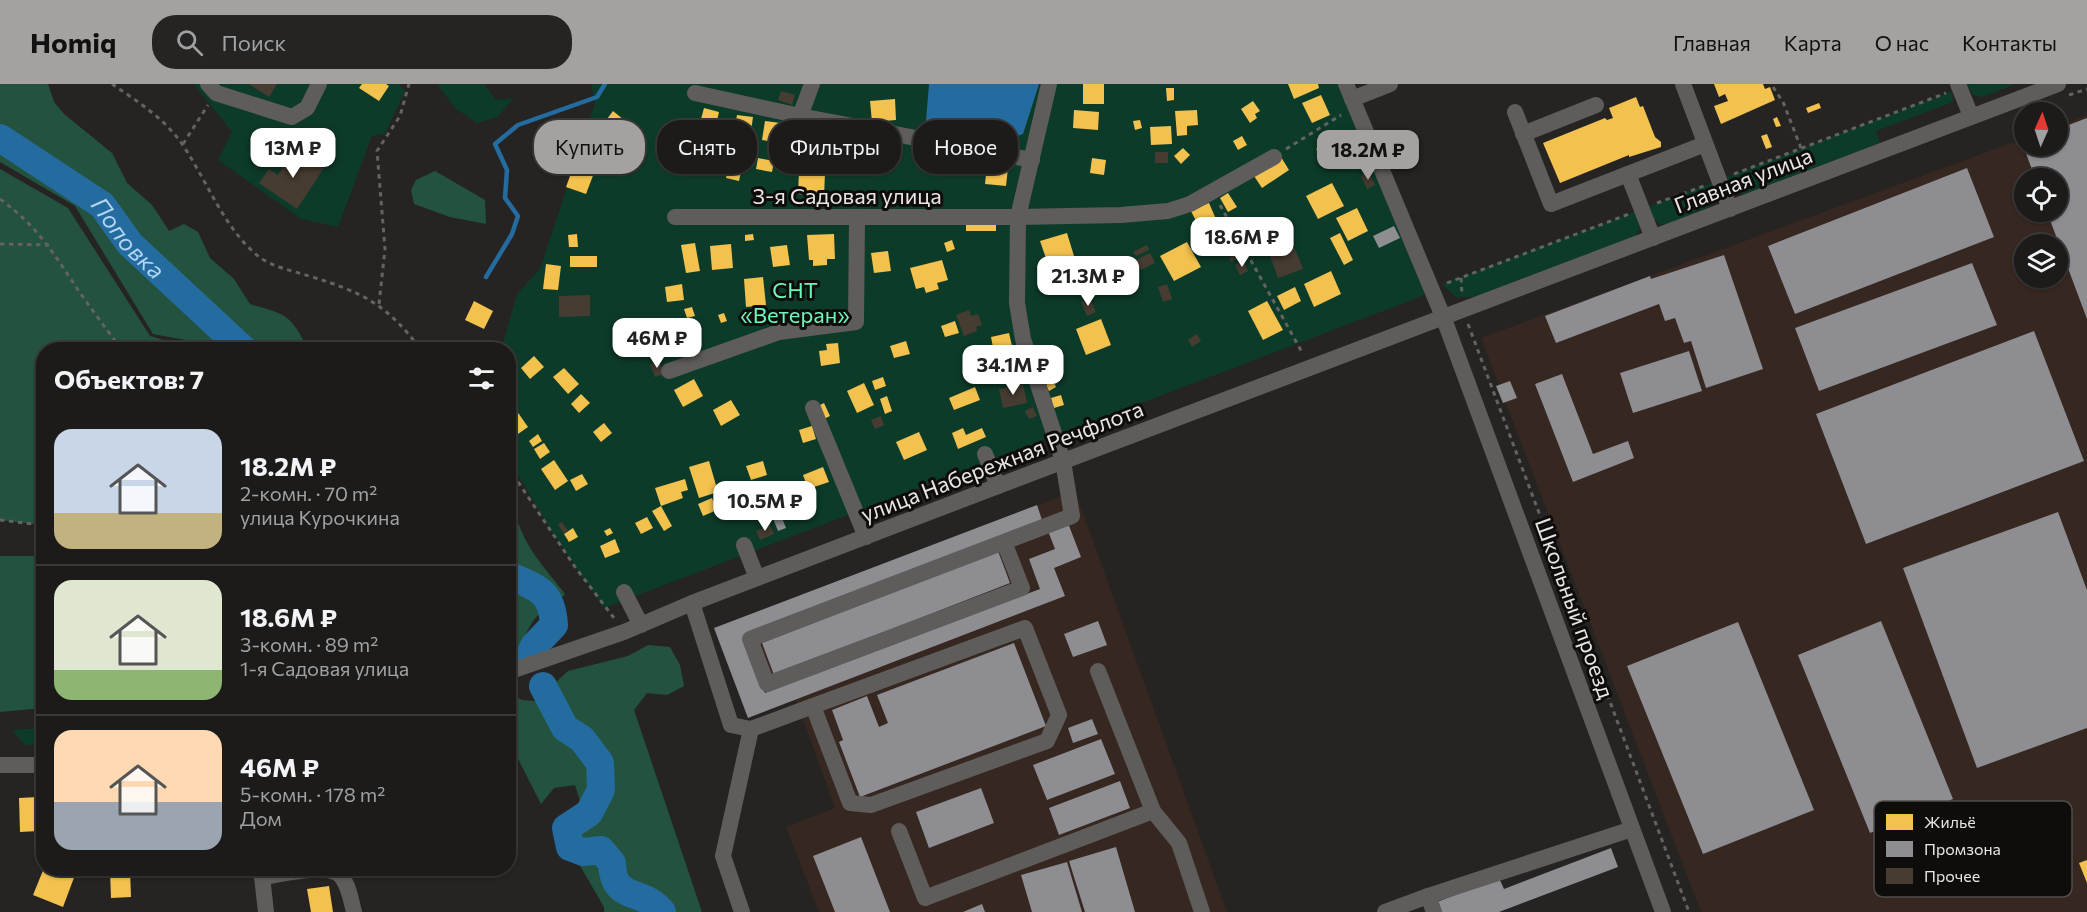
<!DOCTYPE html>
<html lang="ru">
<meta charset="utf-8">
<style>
:root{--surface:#1c1b1a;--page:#252423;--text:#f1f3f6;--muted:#a0a1a2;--line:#3a3939;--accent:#a5a19f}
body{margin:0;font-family:Commissioner,sans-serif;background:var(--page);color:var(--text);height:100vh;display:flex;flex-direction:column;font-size:22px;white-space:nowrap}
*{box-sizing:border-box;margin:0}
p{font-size:20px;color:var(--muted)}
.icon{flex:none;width:33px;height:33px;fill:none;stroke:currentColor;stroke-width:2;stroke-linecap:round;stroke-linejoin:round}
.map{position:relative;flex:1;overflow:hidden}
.sheet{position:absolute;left:36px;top:258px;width:480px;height:534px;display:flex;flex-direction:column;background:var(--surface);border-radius:24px;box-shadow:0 2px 4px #0004,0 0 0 2px var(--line)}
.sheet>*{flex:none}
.banner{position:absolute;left:534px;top:36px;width:570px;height:54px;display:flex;gap:12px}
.needle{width:39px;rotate:3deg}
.controls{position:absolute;left:2014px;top:18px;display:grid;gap:12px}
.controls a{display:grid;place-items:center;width:54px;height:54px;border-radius:50%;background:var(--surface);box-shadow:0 2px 4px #0004,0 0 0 2px var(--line);font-size:30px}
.price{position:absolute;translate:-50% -51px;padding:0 14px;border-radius:12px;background:#fff;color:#222;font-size:20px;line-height:39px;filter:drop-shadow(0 2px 3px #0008)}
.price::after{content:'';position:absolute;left:50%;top:36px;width:18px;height:14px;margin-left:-9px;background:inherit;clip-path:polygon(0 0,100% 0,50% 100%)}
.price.on{background:var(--accent);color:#111}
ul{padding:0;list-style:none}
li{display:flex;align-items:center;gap:18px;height:150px;padding:0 18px}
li+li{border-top:2px solid var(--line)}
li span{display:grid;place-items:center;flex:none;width:168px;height:120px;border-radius:18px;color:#555}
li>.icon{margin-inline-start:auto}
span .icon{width:72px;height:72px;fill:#fffc;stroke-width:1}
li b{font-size:26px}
h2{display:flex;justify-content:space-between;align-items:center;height:72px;padding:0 18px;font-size:26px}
.pill{padding:0 21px;border-radius:24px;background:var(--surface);box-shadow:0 2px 4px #0004,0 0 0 2px var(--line);font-size:21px;line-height:54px}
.pill.on{background:var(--accent);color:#111}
header{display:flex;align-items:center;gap:36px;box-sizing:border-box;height:84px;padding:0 30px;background:var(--accent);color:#111}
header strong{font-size:28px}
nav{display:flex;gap:33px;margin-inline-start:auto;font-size:21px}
.search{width:420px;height:54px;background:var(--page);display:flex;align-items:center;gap:15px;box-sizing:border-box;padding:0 21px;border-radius:24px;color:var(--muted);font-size:22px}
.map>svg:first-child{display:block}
.industrial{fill:#362720;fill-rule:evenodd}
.green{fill:#0d3b29}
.forest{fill:#23523e}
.water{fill:#246b9f}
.homes{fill:#f2c14e}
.industry{fill:#8d8d92}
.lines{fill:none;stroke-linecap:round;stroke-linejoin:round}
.stream{stroke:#246b9f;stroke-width:4.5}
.river{stroke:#246b9f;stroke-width:28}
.building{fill:#473c31}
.path{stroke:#656362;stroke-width:3;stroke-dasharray:4.5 4.5;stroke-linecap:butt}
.minor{stroke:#5f5d5b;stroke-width:16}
.labels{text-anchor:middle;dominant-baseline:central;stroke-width:6;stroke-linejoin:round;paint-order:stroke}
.street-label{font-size:22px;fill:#e9e5e3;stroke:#0f0d0c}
.park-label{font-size:22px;fill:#6ef6bb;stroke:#0f0d0c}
.water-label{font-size:24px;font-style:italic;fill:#b1d5f5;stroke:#0f0d0c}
.key{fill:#0f0d0c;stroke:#504e4c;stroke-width:1.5}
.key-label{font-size:16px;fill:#e9e5e3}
</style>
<header>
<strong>Homiq</strong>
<div class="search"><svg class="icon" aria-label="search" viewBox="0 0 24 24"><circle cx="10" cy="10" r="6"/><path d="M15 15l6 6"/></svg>Поиск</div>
<nav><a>Главная</a><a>Карта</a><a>О нас</a><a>Контакты</a></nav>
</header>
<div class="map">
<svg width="2087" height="828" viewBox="0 0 2087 828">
<rect width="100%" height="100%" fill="#262422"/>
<g class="industrial">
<path d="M 2087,31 L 2087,828 L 1701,828 L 1481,254 L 2025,54 L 2025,62 L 2058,62 L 2058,42 ZM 2025,94 L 2058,94 L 2058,128 L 2025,128 ZM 2025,160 L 2058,160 L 2058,194 L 2025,194 Z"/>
<polygon points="1075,407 1227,828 819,828 786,743 835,724 796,616 748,634 714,544"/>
</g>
<g class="green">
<polygon points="194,0 399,0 405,7 385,50 372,52 338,143 301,135 218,76 232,48"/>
<polygon points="437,0 484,0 496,16 514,14 497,33 477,39 455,24"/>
<polygon points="591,0 1339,0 1425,211 604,524 552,448 509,376 508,266 501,266 517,210 540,185 595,19"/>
<polygon points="1967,0 2015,0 1982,13 1973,11"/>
<polygon points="1952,7 1953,18 1876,47 1880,59 1746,110 1738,110 1731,104 1727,93"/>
<polygon points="1712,99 1715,112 1709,123 1668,140 1661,141 1653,134 1648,123"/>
<polygon points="1637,127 1641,140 1636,152 1474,213 1456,213 1442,200"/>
<polygon points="43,644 43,660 25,661 12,646"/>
</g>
<g class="forest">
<path d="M 0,0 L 48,0 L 54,18 L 64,30 L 112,69 L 127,99 L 152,121 L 169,147 L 184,140 L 198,148 L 210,174 L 234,195 L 250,220 C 288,231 290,230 308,265 L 202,265 L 191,257 L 153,250 L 75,122 L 0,78 Z"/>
<polygon points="0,85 68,124 150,252 195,265 44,266 43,438 33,440 0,436"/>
<polygon points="435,87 485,116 486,140 450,133 414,120 411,106 416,96"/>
<path d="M 509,422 C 518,434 520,447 528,460 C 538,478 553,494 565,510 C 555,522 547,522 539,530 C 526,543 524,561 509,573 Z"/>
<polygon points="0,472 43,472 43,624 0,628"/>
<polygon points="648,561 670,563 680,581 684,602 667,611 647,609 634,626 702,828 604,828 604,823 572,768 575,739 581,720 575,701 554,704 541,720 509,657 509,609 522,616 544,618 553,601 568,587 628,572"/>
</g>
<path class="water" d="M 929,0 L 1039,0 L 1023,50 C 994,61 953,54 926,37 Z"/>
<g class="homes">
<polygon points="362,0 386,0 389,2 379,17 359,4"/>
<rect x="1083" y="0" width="21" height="20"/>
<polygon points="1288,0 1318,0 1319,4 1294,15"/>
<polygon points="1714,0 1763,0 1765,5 1770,3 1775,16 1721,40 1714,22 1728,17 1725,10 1719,13"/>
<polygon points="1166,4 1174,4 1174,16 1167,17"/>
<polygon points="1321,11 1330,31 1312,39 1302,19"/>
<polygon points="1636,13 1640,23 1643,22 1655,53 1661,58 1661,63 1629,73 1629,71 1560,99 1543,59 1605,34 1607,36 1613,34 1609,24"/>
<polygon points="895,15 896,36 872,38 870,17"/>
<polygon points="1253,17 1260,27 1255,30 1257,34 1250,39 1241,25"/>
<polygon points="1819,19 1821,24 1808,29 1806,24"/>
<polygon points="704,24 719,28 714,50 698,46"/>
<polygon points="1074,26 1099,28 1098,46 1073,44"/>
<polygon points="1197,26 1198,41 1187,42 1187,51 1177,52 1175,27"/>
<polygon points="613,27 629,40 619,52 604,39"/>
<polygon points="737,31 753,33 750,55 733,52"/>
<polygon points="1777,33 1781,42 1776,43 1773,35"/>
<polygon points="1140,36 1142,44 1135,46 1133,37"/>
<polygon points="765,37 789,40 787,60 762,56"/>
<polygon points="1171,42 1172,60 1151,61 1150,43"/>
<polygon points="1350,47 1362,73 1348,80 1336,54"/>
<polygon points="1767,50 1772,63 1766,65 1761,52"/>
<polygon points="1242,52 1247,61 1238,66 1233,57"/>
<polygon points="1326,58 1330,64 1321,71 1316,65"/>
<polygon points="673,61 706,67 704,81 671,75"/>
<polygon points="1183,64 1190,71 1181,80 1174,72"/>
<polygon points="730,70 744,73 739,97 726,94"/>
<polygon points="1281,73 1289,86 1262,104 1254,92"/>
<polygon points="758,74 774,77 772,88 756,85"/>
<polygon points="1092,74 1106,76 1104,91 1090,89"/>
<polygon points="574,81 594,89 586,110 566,103"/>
<polygon points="987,82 1008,84 1006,102 985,100"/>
<polygon points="799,87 825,89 824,112 798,110"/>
<polygon points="1332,99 1344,122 1318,135 1306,112"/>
<polygon points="1228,109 1237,123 1228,128 1220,114"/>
<polygon points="1209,119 1216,135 1199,143 1191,127"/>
<polygon points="1357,124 1368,147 1348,157 1336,134"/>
<rect x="966" y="135" width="30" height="12"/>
<polygon points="1067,149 1074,172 1048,180 1040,157"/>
<polygon points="1340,149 1353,176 1344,181 1330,154"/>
<polygon points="577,150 578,163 569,163 568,151"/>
<polygon points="753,150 754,156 745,157 745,151"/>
<polygon points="834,150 835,175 827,175 827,181 813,182 813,176 809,176 807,151"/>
<polygon points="952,156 955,165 947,168 944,159"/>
<polygon points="1187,158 1201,183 1174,197 1160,172"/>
<polygon points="695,159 700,187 686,189 681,161"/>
<polygon points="731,160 733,184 712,186 710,162"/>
<polygon points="787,161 790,181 773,183 770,163"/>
<polygon points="888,167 891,187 874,189 871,169"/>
<rect x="570" y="172" width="27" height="11"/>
<polygon points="942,176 948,196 937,199 939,205 926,209 924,203 916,205 910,184"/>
<polygon points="546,180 561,182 558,206 543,205"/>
<polygon points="1331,187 1341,210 1314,223 1304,200"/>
<polygon points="763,193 766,221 746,223 744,195"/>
<polygon points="682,200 684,216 667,218 665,203"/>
<polygon points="1295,203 1301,217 1284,226 1277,212"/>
<polygon points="474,217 493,227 484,245 465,236"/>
<polygon points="1267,217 1283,246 1263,256 1248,227"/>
<polygon points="692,223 695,232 687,234 684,225"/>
<polygon points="724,229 727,237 721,239 718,231"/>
<polygon points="634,235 637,245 621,249 619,239"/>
<polygon points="1101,235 1111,261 1086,271 1076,245"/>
<polygon points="955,237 959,249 945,253 941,242"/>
<polygon points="1009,249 1015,275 996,279 991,253"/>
<polygon points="906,257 910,270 894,274 890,262"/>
<polygon points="838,259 840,279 821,282 819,267 827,266 826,260"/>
<polygon points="534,272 544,283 530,295 521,284"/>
<polygon points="564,284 579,300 568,310 553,293"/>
<polygon points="883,293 886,302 875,306 872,297"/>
<polygon points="694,295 703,312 683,323 674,306"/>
<polygon points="1053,296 1056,303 1049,307 1046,301"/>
<polygon points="864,299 874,321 857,329 847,307"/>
<polygon points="975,303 980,316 954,326 949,314"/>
<polygon points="508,309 516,310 514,319 508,318"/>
<polygon points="581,310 590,319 579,329 571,320"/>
<polygon points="1061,311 1064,321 1054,324 1051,314"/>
<polygon points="887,312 892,327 885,330 880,315"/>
<polygon points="731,316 740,331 721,342 713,326"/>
<polygon points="824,319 830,332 824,335 818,322"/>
<polygon points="514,323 528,343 518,350 508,336 508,326"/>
<polygon points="604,339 612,349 601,358 593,348"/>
<polygon points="812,342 816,355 803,359 799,346"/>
<polygon points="963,344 966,351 982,344 986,353 958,365 952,349"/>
<polygon points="919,348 927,366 904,376 896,358"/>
<polygon points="538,350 542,357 533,363 529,357"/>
<polygon points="544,359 550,368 540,375 534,365"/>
<polygon points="554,376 568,397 555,406 541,385"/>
<polygon points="709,377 718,408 699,414 689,383"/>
<polygon points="763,377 767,391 751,396 746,382"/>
<polygon points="823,383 829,398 808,405 803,391"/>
<polygon points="582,390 588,400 576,407 570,396"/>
<polygon points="685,395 688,406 681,408 683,414 661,422 655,404"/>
<polygon points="769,397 776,417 759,423 752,403"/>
<polygon points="742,405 746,416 735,420 731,408"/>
<polygon points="712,414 717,426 703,432 698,420"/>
<polygon points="661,422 672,442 664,447 652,427"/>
<polygon points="647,433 653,444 641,450 635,439"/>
<polygon points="573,444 578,453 569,458 564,450"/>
<polygon points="610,444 613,449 607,452 604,447"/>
<polygon points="615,455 620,468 605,474 600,462"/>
<polygon points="38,713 39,747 20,748 19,714"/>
<polygon points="2087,776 2087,799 2079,779"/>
<polygon points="44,784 59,784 75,791 63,823 33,811"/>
<polygon points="130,785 131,813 111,814 110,786"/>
<polygon points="329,802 333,828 311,828 307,805"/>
</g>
<g class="industry">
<polygon points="2087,34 2087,235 2047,128 2058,128 2058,94 2035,94 2022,58 2025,57 2025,62 2058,62 2058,45"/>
<polygon points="1967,84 1994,153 1795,230 1768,162"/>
<polygon points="1394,142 1400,154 1379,164 1373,152"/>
<polygon points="1724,171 1763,285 1706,304 1691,257 1684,259 1675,234 1665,237 1659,220 1556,259 1545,232 1650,192 1651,195"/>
<polygon points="1972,179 1997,241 1819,307 1795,244"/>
<polygon points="2034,247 2084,377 1866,460 1816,330"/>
<polygon points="1689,267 1702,307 1633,329 1620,289"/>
<polygon points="1562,290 1593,370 1628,357 1634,374 1573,398 1535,300"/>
<polygon points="1510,297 1517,314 1503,319 1496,302"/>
<polygon points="1037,421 1043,439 744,553 765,609 1040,505 1029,475 1055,465 1048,447 1068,439 1081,473 1054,484 1065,512 748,634 714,544"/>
<polygon points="2058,428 2087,506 2087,644 1977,684 1903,484"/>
<polygon points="780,429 786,444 778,447 772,432"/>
<polygon points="998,467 1010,499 774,591 762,559"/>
<polygon points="1098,537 1107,561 1073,573 1064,550"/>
<polygon points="1881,537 1953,715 1870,749 1798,571"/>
<polygon points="1738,538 1814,726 1703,770 1627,582"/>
<polygon points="1014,559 1046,642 860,713 839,658 843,656 832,626 867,612 879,643 888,639 877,611"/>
<polygon points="1092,635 1098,650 1073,659 1068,644"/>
<polygon points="1101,655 1115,690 1047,716 1033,681"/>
<polygon points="1120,697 1130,724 1059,751 1049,724"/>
<polygon points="981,704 994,739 929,764 916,728"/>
<polygon points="861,753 890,828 835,828 813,772"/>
<polygon points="1116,763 1135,828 1085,828 1069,777"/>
<polygon points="1611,764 1618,783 1499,828 1441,828 1437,818 1499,794 1504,805"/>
<polygon points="1067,778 1082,828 1032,828 1021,791"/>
<polygon points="982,820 985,828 963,828"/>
</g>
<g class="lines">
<polyline class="stream" points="486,193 512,150 518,132 505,114 507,86 495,60 518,41 597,13 605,0"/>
<g class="river">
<path id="s1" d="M 0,54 L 102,121 L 130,160 L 244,266"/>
<path d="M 508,491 C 537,504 552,506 554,541 L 534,562 L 530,570"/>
<path d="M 543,602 L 565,644 L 582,655 L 600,679 L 601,706 L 589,729 L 566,744 L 570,763 L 583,768 L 601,766 L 612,779 C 613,819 642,803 662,828"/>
</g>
</g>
<g class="building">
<polygon points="249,0 277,0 269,13"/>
<polygon points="781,7 795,11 792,21 778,16"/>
<polygon points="275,45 294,60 281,77 262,62"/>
<polygon points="852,53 866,54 865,69 851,68"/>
<rect x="874" y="59" width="11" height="8"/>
<polygon points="295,65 324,84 297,125 259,99 269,85 278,91"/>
<rect x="1155" y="68" width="13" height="11"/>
<rect x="919" y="69" width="13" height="13"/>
<polygon points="1369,88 1375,101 1367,105 1361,92"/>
<polygon points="1224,145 1231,155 1223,161 1216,150"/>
<polygon points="1293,160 1303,185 1278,194 1269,169"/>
<polygon points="1147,161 1149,166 1136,172 1133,168"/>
<polygon points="1238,168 1241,173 1231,178 1229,174"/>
<polygon points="1150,169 1155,179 1141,186 1136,176"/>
<polygon points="1243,176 1248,187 1240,191 1235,181"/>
<polygon points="1167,200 1172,215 1163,218 1158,203"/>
<polygon points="590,211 590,232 559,233 559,212"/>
<polygon points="1090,214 1096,228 1087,232 1081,218"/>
<polygon points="969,226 971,232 978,230 982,241 976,243 977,247 964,252 956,231"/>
<polygon points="1197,250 1201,257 1192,263 1188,256"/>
<polygon points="659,277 664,290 655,293 650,280"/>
<polygon points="1023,300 1027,319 1003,324 999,305"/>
<polygon points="1033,323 1037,332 1029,335 1025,327"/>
<polygon points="881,332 884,341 875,345 871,336"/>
<polygon points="562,438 568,447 564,450 558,440"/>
<polygon points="770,441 774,450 760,456 756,447"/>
</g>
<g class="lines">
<g class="path">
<path d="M 112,0 C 137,17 167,36 184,63 C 208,99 224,144 258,172 C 272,183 293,187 309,192 C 362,208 387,220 421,266"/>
<polyline points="1773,3 1783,18 1801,64"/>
<polyline points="2069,11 2087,5"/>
<polyline points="183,60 208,21"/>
<polyline points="1286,65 1341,31"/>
<polyline points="1734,90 1946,9"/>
<path d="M 0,115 C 38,143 52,167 78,206 C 92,226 107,246 122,266"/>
<polyline points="1657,119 1704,102"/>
<polyline points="1220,121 1303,270"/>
<polyline points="0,160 49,161"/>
<polyline points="1461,194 1462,210"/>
<polyline points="1447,199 1629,130"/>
<polyline points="379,220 385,165 377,67 400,32 409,0"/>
<polyline points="1468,240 1689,828"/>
<polyline points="508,383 575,483 614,534"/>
<polyline points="0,436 33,440 44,438"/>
</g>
<g class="minor">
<polyline points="208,0 216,9 292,33 307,24 319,0"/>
<polyline points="1346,0 1444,235 1663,828"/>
<polyline points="1683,0 1730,125"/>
<polyline points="1958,0 1971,32"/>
<polyline points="695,9 800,32 1032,76"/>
<polyline points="1352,15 1390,0"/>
<polyline points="1515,28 1551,120 1705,60"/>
<polyline points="800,32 812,0"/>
<polyline points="1523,50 1596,21"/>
<polyline points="1628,90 1653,154"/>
<polyline points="675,133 1018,133 1121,131 1168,127 1190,120 1274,73"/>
<polyline points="669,287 779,248 856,238 857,134"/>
<polyline points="813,324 866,453"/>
<polyline points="985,370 998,402"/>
<polyline points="1004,458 1022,504 767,600 750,555 1072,432 1063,377 1023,255 1017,219 1018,133 1049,0"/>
<polyline points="744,461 757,494"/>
<polyline points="624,508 641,541"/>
<polyline points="692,519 731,641 751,645 813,622 850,719 871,721 1047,657 1059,631 1025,544 813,622"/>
<polyline points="1098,587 1153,727 1179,759 1202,828"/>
<polyline points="508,588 624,548 692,519 998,402 2058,0"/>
<polyline points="0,681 44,681"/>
<polyline points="899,747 925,814 1153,727"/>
<polyline points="261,784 266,828"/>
<path d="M 262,793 C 280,791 327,778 341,792 C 349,802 351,816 354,828"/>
<polyline points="1428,812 1632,745"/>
<polyline points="742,828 723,772 751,645"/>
<polyline points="1385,828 1428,812 1434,828"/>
</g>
</g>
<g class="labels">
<g class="street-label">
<text transform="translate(1743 96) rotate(-21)">Главная улица</text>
<text x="847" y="111">3-я Садовая улица</text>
<text transform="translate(1002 377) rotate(-21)">улица Набережная Речфлота</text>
<text transform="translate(1575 524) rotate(70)">Школьный проезд</text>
</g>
<g class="park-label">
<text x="795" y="205">СНТ<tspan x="795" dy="25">«Ветеран»</tspan></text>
</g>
<g class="water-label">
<text stroke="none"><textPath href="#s1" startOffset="164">Поповка</textPath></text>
</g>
</g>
<rect x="1874" y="717" width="198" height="96" rx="9" class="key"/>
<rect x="1886" y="730" width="27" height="16" fill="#f2c14e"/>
<rect x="1886" y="757" width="27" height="16" fill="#8d8d92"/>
<rect x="1886" y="784" width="27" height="16" fill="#473c31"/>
<g class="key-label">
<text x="1924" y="744">Жильё</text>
<text x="1924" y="771">Промзона</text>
<text x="1924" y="798">Прочее</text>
</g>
</svg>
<div class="controls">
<a><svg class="needle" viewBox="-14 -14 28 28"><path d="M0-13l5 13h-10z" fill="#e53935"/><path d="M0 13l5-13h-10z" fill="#a0a1a2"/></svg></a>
<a><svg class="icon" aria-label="locate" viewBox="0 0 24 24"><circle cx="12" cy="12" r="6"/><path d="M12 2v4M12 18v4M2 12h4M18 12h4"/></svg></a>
<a><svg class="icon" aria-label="layers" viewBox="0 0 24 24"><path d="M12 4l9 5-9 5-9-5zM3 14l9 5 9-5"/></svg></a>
</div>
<b class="price" style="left:293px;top:95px">13M ₽</b>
<b class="price on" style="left:1368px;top:97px">18.2M ₽</b>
<b class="price" style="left:1242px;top:184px">18.6M ₽</b>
<b class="price" style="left:1088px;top:223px">21.3M ₽</b>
<b class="price" style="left:657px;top:285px">46M ₽</b>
<b class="price" style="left:1013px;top:312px">34.1M ₽</b>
<b class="price" style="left:765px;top:448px">10.5M ₽</b>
<div class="banner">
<a class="pill on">Купить</a>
<a class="pill">Снять</a>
<a class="pill">Фильтры</a>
<a class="pill">Новое</a>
</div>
<section class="sheet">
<h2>Объектов: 7<svg class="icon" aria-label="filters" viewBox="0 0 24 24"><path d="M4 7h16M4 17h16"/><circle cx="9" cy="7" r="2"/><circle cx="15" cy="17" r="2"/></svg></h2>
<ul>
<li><span style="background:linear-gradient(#c9d6e8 70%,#c2b280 0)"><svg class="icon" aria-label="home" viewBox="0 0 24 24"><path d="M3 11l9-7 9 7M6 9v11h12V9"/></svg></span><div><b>18.2M ₽</b><p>2-комн. · 70 m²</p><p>улица Курочкина</p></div></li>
<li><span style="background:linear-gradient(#dfe7d0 75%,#8fb573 0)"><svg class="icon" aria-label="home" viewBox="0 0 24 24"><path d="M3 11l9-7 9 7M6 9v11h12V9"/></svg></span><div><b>18.6M ₽</b><p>3-комн. · 89 m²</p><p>1-я Садовая улица</p></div></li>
<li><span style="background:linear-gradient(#ffd9b3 60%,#9aa5b1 0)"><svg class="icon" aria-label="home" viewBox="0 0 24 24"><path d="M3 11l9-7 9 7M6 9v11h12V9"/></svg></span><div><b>46M ₽</b><p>5-комн. · 178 m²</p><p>Дом</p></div></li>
</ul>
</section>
</div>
